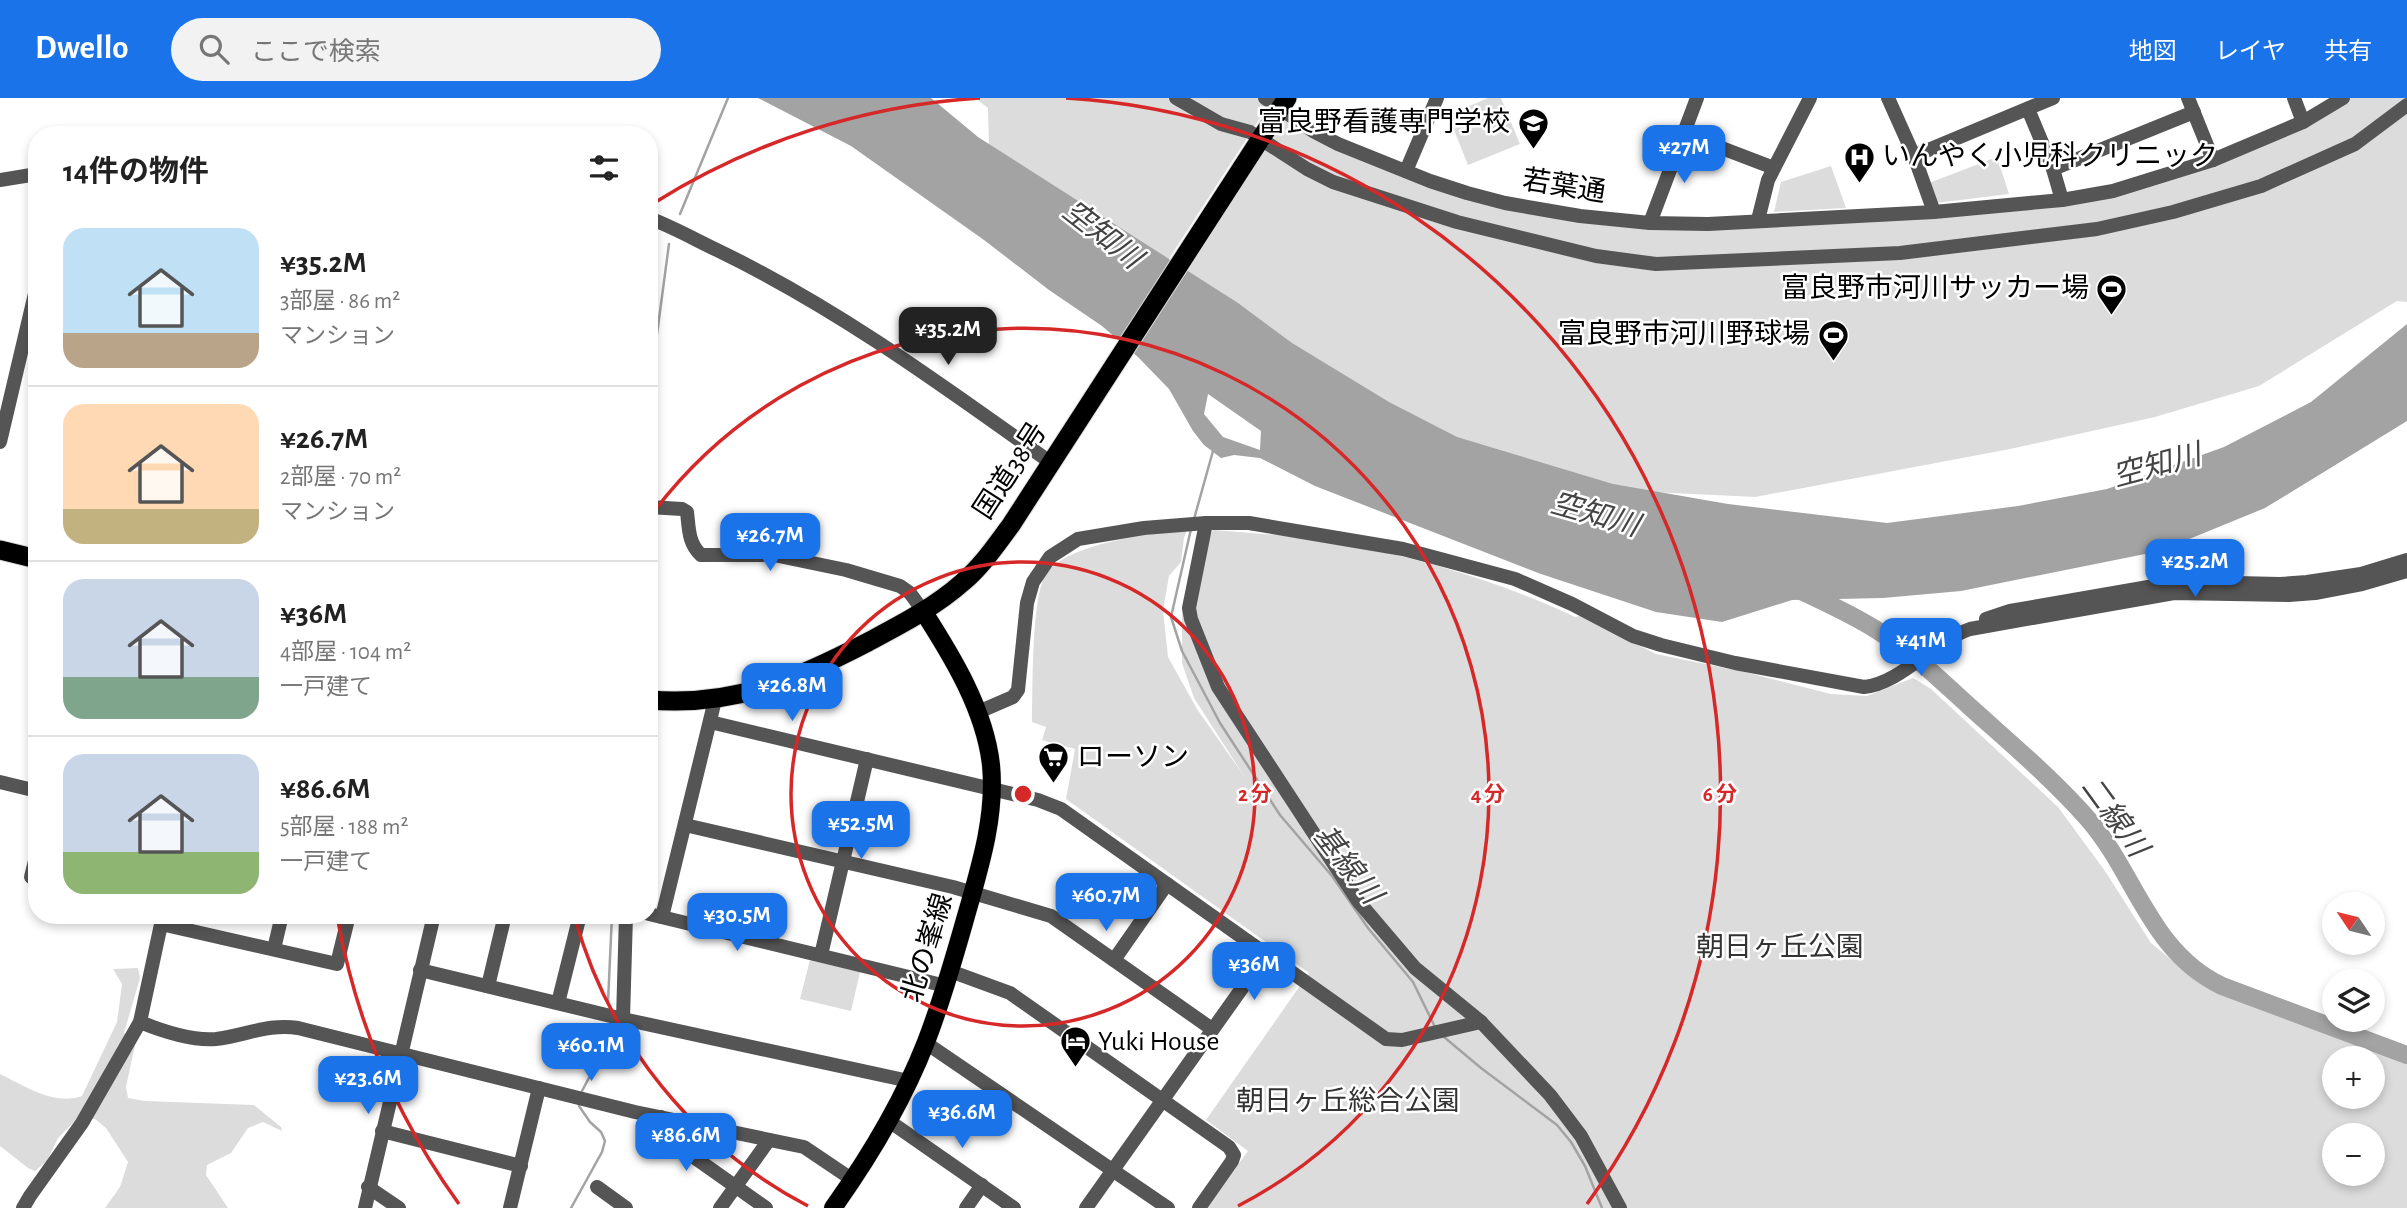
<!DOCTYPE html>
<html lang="ja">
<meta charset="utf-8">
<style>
:root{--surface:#fff;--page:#f2f2f2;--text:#222;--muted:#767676;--line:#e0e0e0;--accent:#1a73e8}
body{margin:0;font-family:"Alegreya Sans","Noto Sans JP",sans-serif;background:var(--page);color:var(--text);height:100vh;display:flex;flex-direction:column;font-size:26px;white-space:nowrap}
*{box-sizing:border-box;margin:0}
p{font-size:23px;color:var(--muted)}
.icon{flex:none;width:38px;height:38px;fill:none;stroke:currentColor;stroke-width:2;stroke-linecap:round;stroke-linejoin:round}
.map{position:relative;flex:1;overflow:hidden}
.details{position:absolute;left:28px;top:28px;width:630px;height:798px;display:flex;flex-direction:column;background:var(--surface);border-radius:28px;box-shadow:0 4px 10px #0003}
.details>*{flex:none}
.needle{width:46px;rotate:305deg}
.fabs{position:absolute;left:2322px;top:794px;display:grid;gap:14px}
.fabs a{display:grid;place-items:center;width:63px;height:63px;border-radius:50%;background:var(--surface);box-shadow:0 4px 10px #0003;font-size:35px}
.price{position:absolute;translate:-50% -60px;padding:0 16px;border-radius:14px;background:var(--accent);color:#fff;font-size:23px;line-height:46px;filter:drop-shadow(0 2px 4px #0008)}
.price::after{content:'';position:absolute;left:50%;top:42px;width:21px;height:16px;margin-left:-10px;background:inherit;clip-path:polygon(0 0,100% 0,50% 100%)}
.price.current{background:#222;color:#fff}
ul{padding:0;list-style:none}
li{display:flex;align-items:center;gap:21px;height:175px;padding:0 35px}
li+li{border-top:2px solid var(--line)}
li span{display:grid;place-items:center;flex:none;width:196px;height:140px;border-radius:21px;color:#555}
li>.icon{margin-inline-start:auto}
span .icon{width:84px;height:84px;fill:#fffc;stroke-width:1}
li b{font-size:30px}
h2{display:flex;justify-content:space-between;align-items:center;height:84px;padding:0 35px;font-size:30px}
header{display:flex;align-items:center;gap:42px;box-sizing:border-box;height:98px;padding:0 35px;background:var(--accent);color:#fff}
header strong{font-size:33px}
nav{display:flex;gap:38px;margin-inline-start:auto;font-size:24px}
.search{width:490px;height:63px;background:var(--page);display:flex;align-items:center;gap:18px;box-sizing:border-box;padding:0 24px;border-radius:38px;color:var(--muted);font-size:26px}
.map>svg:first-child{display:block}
.green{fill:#dcdcdc;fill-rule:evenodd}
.water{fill:#a3a3a3;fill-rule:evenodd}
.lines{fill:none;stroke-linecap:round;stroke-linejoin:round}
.stream{stroke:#a3a3a3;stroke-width:2.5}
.river{stroke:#a3a3a3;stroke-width:18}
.major-casing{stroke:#dbdbdb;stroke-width:19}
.highway-casing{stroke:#dbdbdb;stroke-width:21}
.minor{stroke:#555;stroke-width:14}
.major{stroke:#000;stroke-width:18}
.highway{stroke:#000;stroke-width:19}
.ring{fill:none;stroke:#d62828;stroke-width:3.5}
.labels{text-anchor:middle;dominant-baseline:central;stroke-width:5;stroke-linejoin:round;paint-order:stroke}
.poi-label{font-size:28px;fill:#000;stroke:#fff;text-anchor:end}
.street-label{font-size:28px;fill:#000;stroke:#fff}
.park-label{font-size:28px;fill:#333;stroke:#fff}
.water-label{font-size:30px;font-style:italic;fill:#444;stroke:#fff}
.centre{fill:#d62828;stroke:#fff;stroke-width:3.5}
.ring-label{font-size:21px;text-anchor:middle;font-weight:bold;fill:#d62828;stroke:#fff;stroke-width:5;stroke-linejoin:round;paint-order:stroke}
</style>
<header>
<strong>Dwello</strong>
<div class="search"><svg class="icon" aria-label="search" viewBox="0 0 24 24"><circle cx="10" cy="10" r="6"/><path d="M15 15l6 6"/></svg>ここで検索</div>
<nav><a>地図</a><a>レイヤ</a><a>共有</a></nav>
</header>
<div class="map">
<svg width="2407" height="1110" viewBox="0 0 2407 1110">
<rect width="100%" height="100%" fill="#fff"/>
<g class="green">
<polygon points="975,0 1265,0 1271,3 1163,170 989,52 988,10"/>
<polygon points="1488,0 1501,0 1520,46 1468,67 1448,17"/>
<polygon points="2343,0 2407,0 2407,204 2397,203 2259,288 2155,319 2010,351 1755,399 1610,392 1417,330 1178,179 1287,15 1313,33 1467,95 1650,125 2062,102 2167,78"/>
<polygon points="1997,59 2009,96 1936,105 1929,85"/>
<polygon points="1831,68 1846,110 1774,114 1781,84"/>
<path d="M 1213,432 C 1248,435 1284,437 1319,442 C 1402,454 1500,483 1575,519 L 1580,518 L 1656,556 L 1745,574 L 1831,596 L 1867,598 L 1913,580 L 1931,591 L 2058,709 L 2105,773 L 2151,845 L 2185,873 L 2209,888 L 2407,966 L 2407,1110 L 1207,1110 L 1248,1053 L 1206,1022 L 1309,875 L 1066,701 L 1075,651 L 1042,642 L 1046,629 L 1032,624 C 1033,593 1031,499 1046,476 C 1066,446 1153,434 1187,433 L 1184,439 L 1181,464 L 1169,478 L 1163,512 L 1168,559 L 1197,611 L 1244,678 L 1194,600 L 1182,565 L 1182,509 L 1189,478 ZM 2334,961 L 2373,961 L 2373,999 L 2334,999 ZM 2334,1038 L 2373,1038 L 2373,1076 L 2334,1076 Z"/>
<polygon points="810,862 860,874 851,913 800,901"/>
<path d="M 138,870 L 140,880 L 124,935 L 135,947 L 126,989 L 128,1000 L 145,1003 L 254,1007 L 281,1029 L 282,1033 L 263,1024 L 248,1030 L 231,1055 L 207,1067 L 206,1077 L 228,1110 L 105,1110 L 120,1089 L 128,1064 L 106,1030 L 95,1021 L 76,1022 L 58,1040 L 47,1063 L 35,1073 L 28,1070 L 0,1048 L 0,976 C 25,988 54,1008 82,998 L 117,924 L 122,886 L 113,871 Z"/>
</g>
<path class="water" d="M 758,0 L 931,0 L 978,39 L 1238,205 L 1292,245 L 1389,304 L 1457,339 L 1613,386 L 1728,406 L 1887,425 L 2018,408 L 2107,391 L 2224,349 L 2311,304 L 2407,226 L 2407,323 L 2265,410 L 2160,453 L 1961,493 L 1883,500 L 1792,502 L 1722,524 L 1656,514 L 1541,476 L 1315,388 L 1260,360 L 1234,357 L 1221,360 L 1204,347 L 1193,333 L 1169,291 L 1139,260 L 1102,228 L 1049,192 L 984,142 L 851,48 ZM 1208,296 L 1261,333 L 1260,352 L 1223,339 L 1204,316 Z"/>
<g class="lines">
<g class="stream">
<polyline points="680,116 728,0"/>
<polyline points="649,264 657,236 669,146"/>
<polyline points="1194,421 1213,353"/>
<polyline points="1191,431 1171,519 1182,553 1220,625 1280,717 1332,778 1368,830 1413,884 1435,929"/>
<polyline points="608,904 612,817"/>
<polyline points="1444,939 1481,970 1557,1027 1571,1044 1585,1068 1602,1110"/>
<polyline points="582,993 592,974 603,932"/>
<polyline points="571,1110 602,1054 605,1043 601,1034 590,1024 579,1008"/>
</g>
<path class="river" d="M 1799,492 C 1825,504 1851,516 1875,531 C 1910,552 1939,581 1969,608 C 2010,645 2052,680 2088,721 C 2136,776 2150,854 2222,888 L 2407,957"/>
<defs>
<path id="major" d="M 833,1110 C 870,1058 903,1003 926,944 C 942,903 954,860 966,818 C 980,769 996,718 991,667 C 985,612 952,558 923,513"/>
<g id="highway">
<polyline points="0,452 37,461"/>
<path d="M 649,602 C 734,609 795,582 868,544 C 900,527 935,509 963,484 C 982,468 996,447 1011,427 L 1287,0"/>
</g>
</defs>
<use href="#major" class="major-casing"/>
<use href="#highway" class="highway-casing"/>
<g class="minor">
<polyline points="1176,0 1221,26 1250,34 1307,71 1333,84 1457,124 1596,158 1656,166 1900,155 2097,131 2173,114 2261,88 2355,46 2407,7"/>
<polyline points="1265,0 1313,33 1338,46 1430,83 1467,95 1505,105 1580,118 1650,125 1708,126 1934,114 2062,102 2113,93 2213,62 2303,24 2343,0"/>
<polyline points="1888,0 1914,58 1934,114"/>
<polyline points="2188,0 2213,62"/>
<polyline points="2294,0 2303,24"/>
<polyline points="2028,11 2053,71 2062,102"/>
<polyline points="1685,36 1774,70"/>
<polyline points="1914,58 2053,0"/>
<polyline points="2053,71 2194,14"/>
<polyline points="1406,73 1437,0"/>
<polyline points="0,82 37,76"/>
<path d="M 649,120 C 673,129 694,141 717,152 C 837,210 942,287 1050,364"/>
<polyline points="1758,122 1768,82 1810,0"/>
<polyline points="1650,125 1697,0"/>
<polyline points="0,344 37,187"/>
<path d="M 649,409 L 682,411 L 687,414 C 689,430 688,445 701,457 L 774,457 L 846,472 L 900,488 L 910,495 L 923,513"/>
<polyline points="1206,425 1189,510 1191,521 1218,589 1358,803 1415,870 1481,924 1550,997 1581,1038 1620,1110"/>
<polyline points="1986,521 2010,513 2154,488 2192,484 2280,486 2307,484 2361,476 2407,462"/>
<path d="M 976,615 L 1013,599 L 1018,592 L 1027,505 L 1033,484 L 1050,459 L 1078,441 L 1144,430 L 1206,425 L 1249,425 L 1403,451 L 1515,481 L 1572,506 L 1633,538 L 1661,547 L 1735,565 L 1864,589 C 1900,586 1933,544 1970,531 L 2174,495 L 2289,497 L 2315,495 L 2362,486 L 2407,473"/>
<polyline points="710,624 1038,702 1061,711 1386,941 1402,942 1481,924"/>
<polyline points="0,684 37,693"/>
<polyline points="685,727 953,789 1051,818 1212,931"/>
<polyline points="31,779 37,755"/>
<polyline points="649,816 946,888"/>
<polyline points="662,819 715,602"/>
<polyline points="161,826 337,866 349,817"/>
<polyline points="274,851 282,817"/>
<polyline points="821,857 867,661"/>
<polyline points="1114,862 1167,786"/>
<polyline points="420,872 623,921 909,983"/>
<polyline points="950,873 1010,895 1229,1049 1234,1057 1232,1063 1199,1110"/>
<polyline points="488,888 505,817"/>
<polyline points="558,905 580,817"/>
<polyline points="623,921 626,817"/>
<path d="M 140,924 C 162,933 191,943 216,941 C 244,938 269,925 298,930 L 635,1014 L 804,1049 L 853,1082"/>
<polyline points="926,945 1168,1110"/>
<polyline points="661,1019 657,1033 766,1110"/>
<polyline points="889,1023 1014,1110"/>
<polyline points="382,1033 521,1068"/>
<polyline points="368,1089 399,1110"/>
<polyline points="597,1089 626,1110"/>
<polyline points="23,1110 30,1098 82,1025 140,924 163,817"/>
<polyline points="365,1110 434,817"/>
<polyline points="510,1110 539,990"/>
<polyline points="720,1110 769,1042"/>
<polyline points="966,1110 982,1087"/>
<polyline points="1086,1110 1267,855"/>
</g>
<use href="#major" class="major"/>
<use href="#highway" class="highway"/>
</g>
<g class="ring">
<circle cx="1023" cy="696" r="232"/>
<path d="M808 1108A465 465 0 0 1 575 820M652 416A465 465 0 1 1 1238 1108"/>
<path d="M459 1106A697 697 0 0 1 338 823M654 105A697 697 0 0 1 980 0M1066 0A697 697 0 0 1 1587 1106"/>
</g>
<defs>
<symbol id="school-pin" viewBox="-11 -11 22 30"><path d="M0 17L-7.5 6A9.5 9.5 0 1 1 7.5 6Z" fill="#000" stroke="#fff"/><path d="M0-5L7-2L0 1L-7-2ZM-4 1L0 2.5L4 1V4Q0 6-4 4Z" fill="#fff"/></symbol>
<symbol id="hospital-pin" viewBox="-11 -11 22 30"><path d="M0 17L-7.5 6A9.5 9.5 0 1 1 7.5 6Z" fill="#000" stroke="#fff"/><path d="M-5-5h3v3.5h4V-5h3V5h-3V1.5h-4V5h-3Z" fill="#fff"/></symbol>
<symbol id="stadium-pin" viewBox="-11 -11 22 30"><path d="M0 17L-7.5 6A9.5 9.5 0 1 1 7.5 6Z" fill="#000" stroke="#fff"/><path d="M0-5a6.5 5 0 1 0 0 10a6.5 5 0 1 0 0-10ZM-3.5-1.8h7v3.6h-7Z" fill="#fff"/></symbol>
<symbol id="supermarket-pin" viewBox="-11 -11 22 30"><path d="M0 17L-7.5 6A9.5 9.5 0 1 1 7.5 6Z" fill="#000" stroke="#fff"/><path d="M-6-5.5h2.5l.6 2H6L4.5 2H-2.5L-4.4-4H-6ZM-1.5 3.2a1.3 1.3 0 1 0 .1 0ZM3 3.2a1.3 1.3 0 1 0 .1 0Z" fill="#fff"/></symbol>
<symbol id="hotel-pin" viewBox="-11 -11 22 30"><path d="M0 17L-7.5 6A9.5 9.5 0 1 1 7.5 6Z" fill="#000" stroke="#fff"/><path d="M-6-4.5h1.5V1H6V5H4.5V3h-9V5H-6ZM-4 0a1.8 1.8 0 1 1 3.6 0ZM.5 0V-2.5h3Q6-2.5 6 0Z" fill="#fff"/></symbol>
</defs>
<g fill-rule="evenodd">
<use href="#school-pin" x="1516" y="8" width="35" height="47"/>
<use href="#hospital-pin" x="1842" y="42" width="35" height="47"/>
<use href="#stadium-pin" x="2094" y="174" width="35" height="47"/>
<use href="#stadium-pin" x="1816" y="220" width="35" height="47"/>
<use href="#supermarket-pin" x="1036" y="642" width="35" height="47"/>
<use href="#hotel-pin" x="1058" y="926" width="35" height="47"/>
</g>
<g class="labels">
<g class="poi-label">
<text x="1510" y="25">富良野看護専門学校</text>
<text x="1882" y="59" text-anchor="start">いんやく小児科クリニック</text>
<text x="2089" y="191">富良野市河川サッカー場</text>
<text x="1810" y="237">富良野市河川野球場</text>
<text x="1077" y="660" text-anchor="start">ローソン</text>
<text x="1098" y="944" text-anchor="start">Yuki House</text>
</g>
<g class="street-label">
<text transform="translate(1564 89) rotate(9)">若葉通</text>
<text transform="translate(1011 373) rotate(-57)">国道38号</text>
<text transform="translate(928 850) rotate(-73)">北の峯線</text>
</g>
<g class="park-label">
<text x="1780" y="850">朝日ヶ丘公園</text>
<text x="1348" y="1004">朝日ヶ丘総合公園</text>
</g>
<g class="water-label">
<text transform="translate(1102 137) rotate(38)">空知川</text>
<text transform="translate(2157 368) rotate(-15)">空知川</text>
<text transform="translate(1595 417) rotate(16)">空知川</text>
<text transform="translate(2114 719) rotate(54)">二線川</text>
<text transform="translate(1347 767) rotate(52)">基線川</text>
</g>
</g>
<circle cx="1023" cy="696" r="10" class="centre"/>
<g class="ring-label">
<text x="1255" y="703">2 分</text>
<text x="1488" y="703">4 分</text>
<text x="1720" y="703">6 分</text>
</g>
</svg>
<div class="fabs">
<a><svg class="needle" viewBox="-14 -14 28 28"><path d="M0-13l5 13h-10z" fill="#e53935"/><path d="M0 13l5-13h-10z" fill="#767676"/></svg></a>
<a><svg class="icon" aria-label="layers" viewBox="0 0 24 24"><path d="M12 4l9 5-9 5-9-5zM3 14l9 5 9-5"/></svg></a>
<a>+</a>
<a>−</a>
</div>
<b class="price" style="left:1684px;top:87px">¥27M</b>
<b class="price current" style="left:948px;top:269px">¥35.2M</b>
<b class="price" style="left:770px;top:475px">¥26.7M</b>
<b class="price" style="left:2195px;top:501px">¥25.2M</b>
<b class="price" style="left:1921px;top:580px">¥41M</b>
<b class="price" style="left:792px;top:625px">¥26.8M</b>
<b class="price" style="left:861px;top:763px">¥52.5M</b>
<b class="price" style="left:1106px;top:835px">¥60.7M</b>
<b class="price" style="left:737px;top:855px">¥30.5M</b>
<b class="price" style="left:1254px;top:904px">¥36M</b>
<b class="price" style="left:591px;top:985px">¥60.1M</b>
<b class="price" style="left:368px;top:1018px">¥23.6M</b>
<b class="price" style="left:962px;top:1052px">¥36.6M</b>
<b class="price" style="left:686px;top:1075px">¥86.6M</b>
<section class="details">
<h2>14件の物件<svg class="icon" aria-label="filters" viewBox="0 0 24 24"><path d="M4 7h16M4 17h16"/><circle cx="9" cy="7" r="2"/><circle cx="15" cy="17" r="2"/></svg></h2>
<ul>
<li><span style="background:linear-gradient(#bfe0f5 75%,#b9a48a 0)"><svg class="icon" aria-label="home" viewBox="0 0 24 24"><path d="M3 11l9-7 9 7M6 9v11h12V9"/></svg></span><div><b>¥35.2M</b><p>3部屋 · 86 m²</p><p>マンション</p></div></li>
<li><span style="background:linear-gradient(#ffd9b3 75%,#c2b280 0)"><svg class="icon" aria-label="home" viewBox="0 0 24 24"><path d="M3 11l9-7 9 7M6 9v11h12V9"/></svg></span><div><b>¥26.7M</b><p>2部屋 · 70 m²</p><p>マンション</p></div></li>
<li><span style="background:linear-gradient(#c9d6e8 70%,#7fa58c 0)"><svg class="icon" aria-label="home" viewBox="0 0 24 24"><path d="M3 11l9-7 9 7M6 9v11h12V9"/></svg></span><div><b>¥36M</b><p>4部屋 · 104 m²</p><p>一戸建て</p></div></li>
<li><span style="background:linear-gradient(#c9d6e8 70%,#8fb573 0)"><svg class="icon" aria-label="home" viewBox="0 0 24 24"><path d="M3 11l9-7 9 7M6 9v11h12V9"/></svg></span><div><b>¥86.6M</b><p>5部屋 · 188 m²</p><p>一戸建て</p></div></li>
</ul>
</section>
</div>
